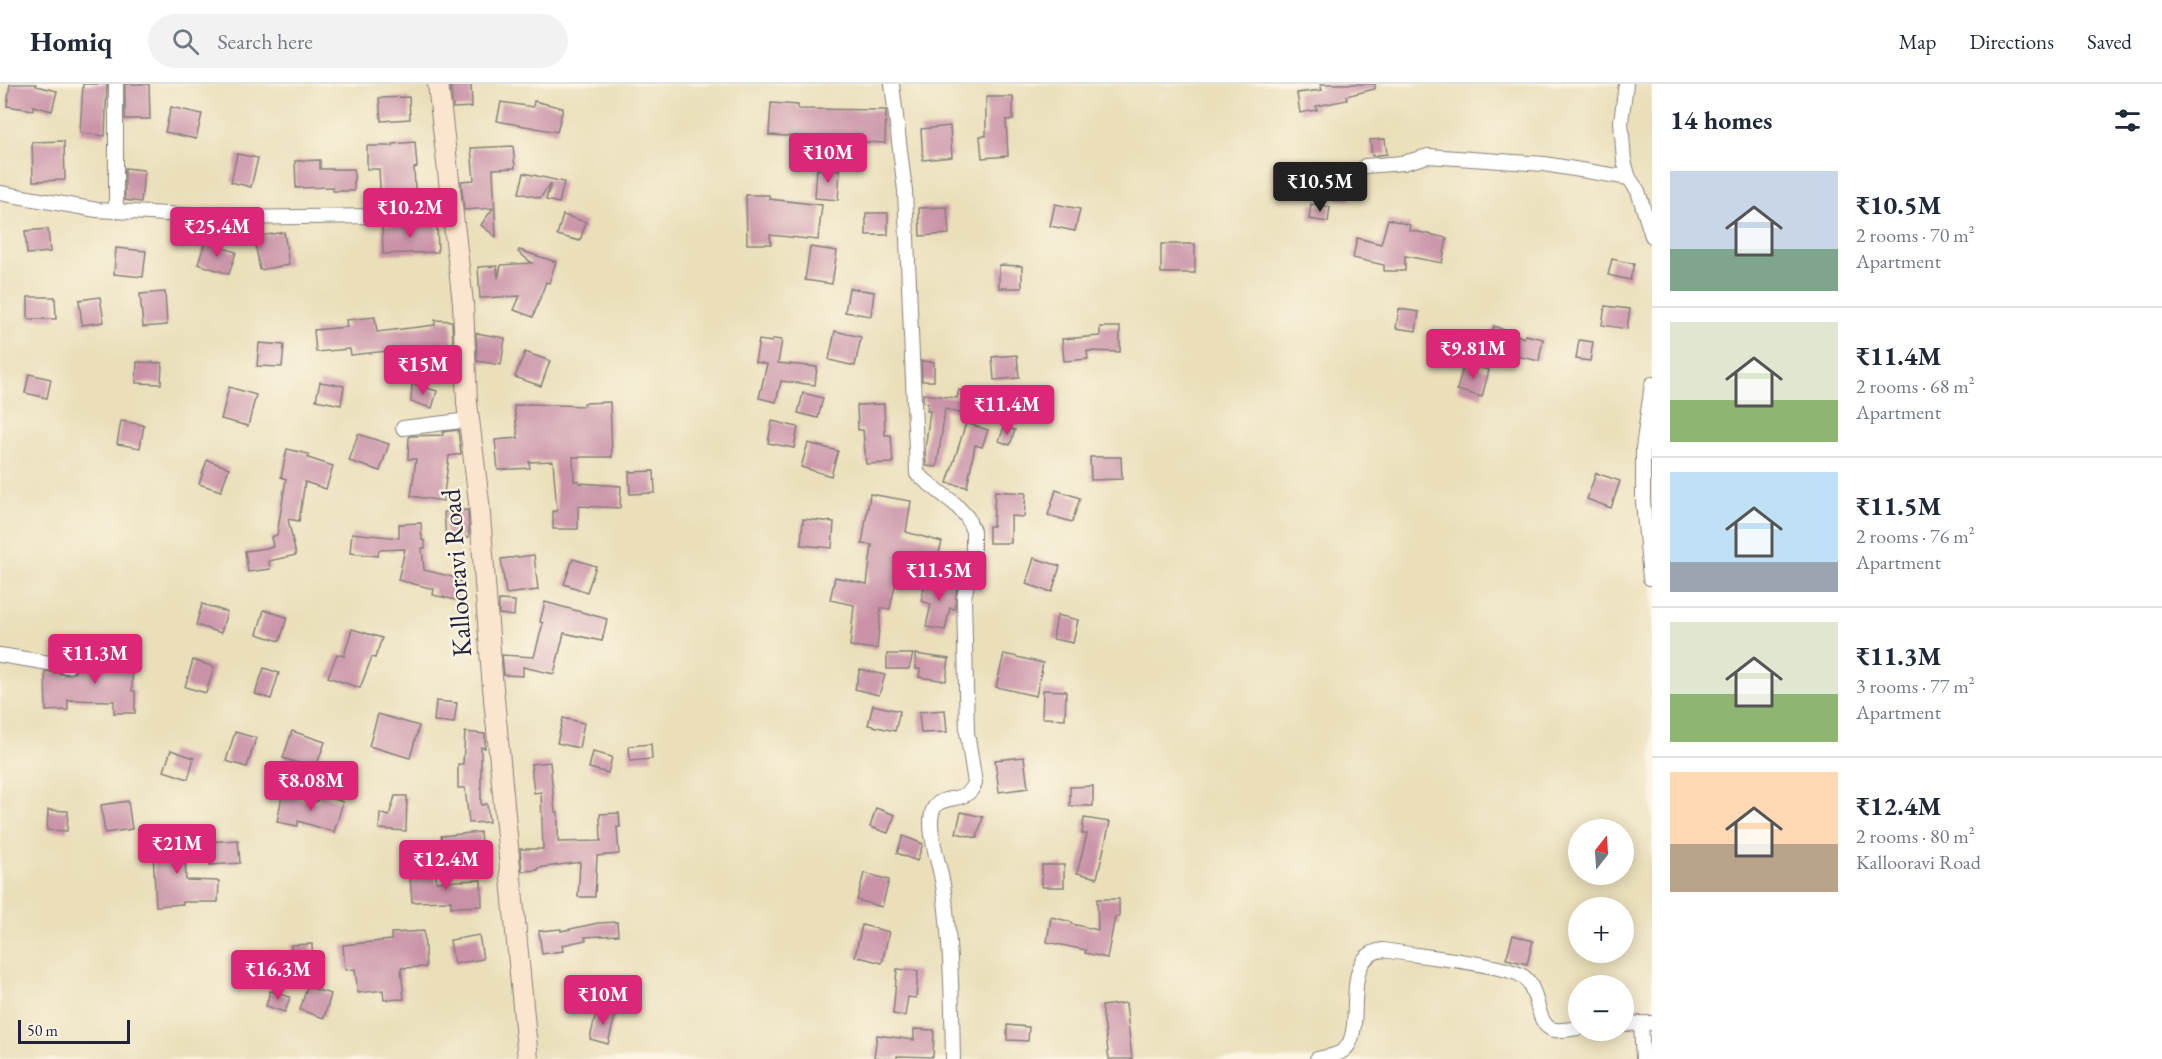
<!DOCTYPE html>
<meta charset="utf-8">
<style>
:root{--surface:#fff;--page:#f2f2f3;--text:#1f2937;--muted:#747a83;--line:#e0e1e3;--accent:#db2777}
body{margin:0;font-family:"EB Garamond",serif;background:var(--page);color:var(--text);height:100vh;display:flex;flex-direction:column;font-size:22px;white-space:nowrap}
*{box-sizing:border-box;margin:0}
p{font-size:20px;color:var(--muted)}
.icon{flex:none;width:33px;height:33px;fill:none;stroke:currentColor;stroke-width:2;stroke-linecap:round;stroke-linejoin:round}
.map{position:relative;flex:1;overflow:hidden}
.details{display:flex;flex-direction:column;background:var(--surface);width:510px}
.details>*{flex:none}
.needle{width:39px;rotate:17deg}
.controls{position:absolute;left:1568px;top:735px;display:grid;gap:12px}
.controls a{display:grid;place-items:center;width:66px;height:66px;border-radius:50%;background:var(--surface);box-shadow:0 3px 15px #0003;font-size:30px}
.scale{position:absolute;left:18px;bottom:15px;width:112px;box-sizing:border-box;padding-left:6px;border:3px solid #22223b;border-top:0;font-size:16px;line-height:21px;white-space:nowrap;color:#22223b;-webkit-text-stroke:4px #fcf5e5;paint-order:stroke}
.price{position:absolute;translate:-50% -51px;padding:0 14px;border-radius:6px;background:var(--accent);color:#fff;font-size:20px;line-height:39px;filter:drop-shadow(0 2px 3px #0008)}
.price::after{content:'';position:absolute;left:50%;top:36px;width:18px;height:14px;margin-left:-9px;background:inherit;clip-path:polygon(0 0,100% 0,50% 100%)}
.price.on{background:#222;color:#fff}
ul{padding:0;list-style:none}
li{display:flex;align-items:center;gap:18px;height:150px;padding:0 18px}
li+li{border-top:2px solid var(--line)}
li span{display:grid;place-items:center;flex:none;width:168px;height:120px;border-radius:0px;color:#555}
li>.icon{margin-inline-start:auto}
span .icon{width:72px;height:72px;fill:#fffc;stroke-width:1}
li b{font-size:26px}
h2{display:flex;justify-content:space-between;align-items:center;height:72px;padding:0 18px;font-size:26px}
header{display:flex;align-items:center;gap:36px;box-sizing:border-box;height:84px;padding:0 30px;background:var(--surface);border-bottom:2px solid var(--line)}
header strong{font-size:28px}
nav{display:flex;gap:33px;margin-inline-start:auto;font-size:21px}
.search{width:420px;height:54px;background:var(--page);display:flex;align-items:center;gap:15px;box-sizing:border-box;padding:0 21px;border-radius:33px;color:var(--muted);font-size:22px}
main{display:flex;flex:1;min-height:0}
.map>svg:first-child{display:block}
.building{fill:#c992a7}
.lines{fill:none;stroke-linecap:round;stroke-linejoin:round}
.minor-casing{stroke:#86807a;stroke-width:16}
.secondary-casing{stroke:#86807a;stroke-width:22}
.minor{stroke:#fff;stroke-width:14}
.secondary{stroke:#fce5cf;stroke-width:20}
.labels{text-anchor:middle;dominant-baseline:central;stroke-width:4.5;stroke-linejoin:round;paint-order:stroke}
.street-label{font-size:27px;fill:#22223b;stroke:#fcf5e5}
</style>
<header>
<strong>Homiq</strong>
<div class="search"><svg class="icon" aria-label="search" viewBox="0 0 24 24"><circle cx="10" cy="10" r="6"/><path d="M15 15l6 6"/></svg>Search here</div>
<nav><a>Map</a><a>Directions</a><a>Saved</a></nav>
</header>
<main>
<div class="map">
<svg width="1652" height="975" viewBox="0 0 1652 975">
<rect width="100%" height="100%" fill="#fcf5e5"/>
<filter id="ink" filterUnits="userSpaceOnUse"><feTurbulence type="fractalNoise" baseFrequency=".0167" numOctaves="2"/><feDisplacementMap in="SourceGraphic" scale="12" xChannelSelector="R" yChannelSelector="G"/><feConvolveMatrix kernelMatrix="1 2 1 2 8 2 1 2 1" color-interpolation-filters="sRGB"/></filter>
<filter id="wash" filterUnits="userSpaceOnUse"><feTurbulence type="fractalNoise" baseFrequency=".008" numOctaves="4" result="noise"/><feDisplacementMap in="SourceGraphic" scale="24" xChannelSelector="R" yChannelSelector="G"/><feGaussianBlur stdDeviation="1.35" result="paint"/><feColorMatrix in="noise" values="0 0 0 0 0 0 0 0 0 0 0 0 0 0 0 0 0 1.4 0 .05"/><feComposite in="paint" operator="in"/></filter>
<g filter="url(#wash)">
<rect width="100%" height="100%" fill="#eadfba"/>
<g id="blocks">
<g class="building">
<polygon points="10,0 36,0 36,2 57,7 52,27 33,22 33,26 7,22"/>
<polygon points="83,0 107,0 105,52 80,49"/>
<polygon points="125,0 149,0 150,35 125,35"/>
<polygon points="450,0 471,0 472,23 453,24"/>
<polygon points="1320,0 1375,0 1375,5 1346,12 1347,16 1316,22 1317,26 1300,29 1297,9 1322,6"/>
<polygon points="409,13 410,35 381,37 379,14"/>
<polygon points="986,13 1013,13 1013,36 1006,36 1008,72 982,74 980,52 986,52"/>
<polygon points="534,17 563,24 557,48 497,37 501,18 533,23"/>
<polygon points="771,19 798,21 798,25 886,26 885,59 839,57 839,63 809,63 809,53 769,51"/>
<polygon points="171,23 202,30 196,55 165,48"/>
<polygon points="950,42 952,73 923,76 921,45"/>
<polygon points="1385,55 1387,70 1372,72 1370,56"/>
<polygon points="64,57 65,96 33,97 32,58"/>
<polygon points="415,58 417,83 414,84 416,123 381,123 379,85 367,85 367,62 393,62 393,60"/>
<polygon points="513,62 515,84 493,85 496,153 481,141 493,124 464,126 461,97 474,96 471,64"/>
<polygon points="237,70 258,74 251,103 231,98"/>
<polygon points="320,76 320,85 354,85 354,107 333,107 333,103 296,104 295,77"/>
<polygon points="125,84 144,86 141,118 125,116"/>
<polygon points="817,85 840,86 838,116 815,114"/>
<polygon points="524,89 564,98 559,119 546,116 551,99 540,114 519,109"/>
<polygon points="1337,99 1352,100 1351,116 1336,115"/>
<polygon points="746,111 769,111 769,115 822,121 818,156 770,151 771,160 747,160"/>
<polygon points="1055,120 1080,125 1075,147 1050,142"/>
<polygon points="1311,120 1330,123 1328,138 1309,135"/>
<polygon points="947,123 949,150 920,152 919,124"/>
<rect x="866" y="129" width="22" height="22"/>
<polygon points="563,131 586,138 580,157 557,151"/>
<polygon points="1388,135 1410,141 1409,146 1447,154 1442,179 1405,172 1405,187 1384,187 1384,181 1353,174 1357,154 1381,160"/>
<polygon points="417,140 437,141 438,168 383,170 382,141"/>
<polygon points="48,145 50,168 27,170 25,147"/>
<polygon points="284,148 289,181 260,186 254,153"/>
<polygon points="205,158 236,168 229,190 198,180"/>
<rect x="1161" y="160" width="34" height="29"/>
<polygon points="810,163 837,167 832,200 805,196"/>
<polygon points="116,164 146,167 143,193 114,190"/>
<polygon points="519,166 556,178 549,199 546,198 533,233 514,226 520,212 480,214 478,183 497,182 498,194 501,181 532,179 518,168"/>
<polygon points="1612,175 1634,180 1630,196 1608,191"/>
<polygon points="999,181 1022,182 1022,204 999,204"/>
<polygon points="849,204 874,208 871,232 845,228"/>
<polygon points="165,208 167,241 143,243 140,210"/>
<polygon points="28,213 55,213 56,235 28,235"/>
<polygon points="100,213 104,238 82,241 79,216"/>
<polygon points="1605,222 1630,225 1627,245 1602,241"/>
<polygon points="1399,225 1419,228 1416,247 1396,244"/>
<polygon points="375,233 377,248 435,241 435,236 452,237 453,264 425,263 351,271 350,265 316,268 314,246 347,243 346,236"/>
<polygon points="1494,242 1524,254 1525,251 1543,255 1539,277 1508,270 1486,262"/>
<polygon points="1100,243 1120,243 1120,268 1087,267 1088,275 1064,277 1062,255 1100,252"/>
<polygon points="835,247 861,253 855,282 829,276"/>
<polygon points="476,249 505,254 501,281 477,277"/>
<polygon points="773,255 782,256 778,279 817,283 815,301 781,297 776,318 759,314 767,280 755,278 759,256 772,258"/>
<polygon points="1579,256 1593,258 1590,277 1576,275"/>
<polygon points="259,259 284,261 282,283 257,282"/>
<polygon points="525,268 550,277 541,302 515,293"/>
<polygon points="1017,271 1019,294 994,296 992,273"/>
<polygon points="921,277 934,278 934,297 922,297"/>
<polygon points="137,278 162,279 161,300 136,299"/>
<polygon points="1464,280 1489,286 1482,313 1457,306"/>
<polygon points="29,290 51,295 47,314 25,309"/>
<polygon points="320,298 344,302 341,321 316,316"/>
<polygon points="412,300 437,307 432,324 411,318"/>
<polygon points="229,303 256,311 248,342 221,335"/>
<polygon points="959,306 979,312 973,333 945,325 937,383 926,382 925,366 930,327 927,327 928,319 923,318 923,310 957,314"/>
<polygon points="803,309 823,314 818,334 798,329"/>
<polygon points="610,318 612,373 573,373 574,397 579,397 579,399 621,402 620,424 578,422 578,445 553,445 553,427 557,427 553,377 529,378 530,384 498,386 495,356 518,354 514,322 530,320 584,322 584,319"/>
<polygon points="884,320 885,351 891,351 893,379 866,380 863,346 858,346 857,321"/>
<polygon points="121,337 144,341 140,364 117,360"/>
<polygon points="772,337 798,343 794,364 768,359"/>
<polygon points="966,339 988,346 982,363 975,361 967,403 947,399"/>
<polygon points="1004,343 1015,346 1010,361 999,357"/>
<polygon points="458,346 461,370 449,372 443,417 411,412 416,375 408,375 409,352 443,351 443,348"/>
<polygon points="358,350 389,360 380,387 349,377"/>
<polygon points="808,359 838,367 831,392 801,383"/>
<polygon points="287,365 309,370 308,374 333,382 326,405 305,398 299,437 288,435 296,471 269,477 270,485 248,488 245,467 273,463 271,453 277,451 286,395 281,393"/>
<polygon points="1090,373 1121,373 1122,395 1091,396"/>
<polygon points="207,376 229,384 221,407 199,400"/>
<polygon points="654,387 655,409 630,410 629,388"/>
<polygon points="1596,389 1620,397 1611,424 1587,415"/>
<polygon points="1056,406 1080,414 1072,438 1048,431"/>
<polygon points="995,407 1026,409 1024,433 1011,432 1011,459 989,459 989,442 993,442"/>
<polygon points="870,410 911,417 906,448 942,458 936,479 902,469 890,525 881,524 877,565 850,562 854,521 830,516 835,493 867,500 872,461 862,460"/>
<polygon points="468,426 469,453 446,454 444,428"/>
<polygon points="803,435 834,438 832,464 801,461"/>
<polygon points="421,439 422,456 425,457 425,464 422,464 424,486 461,495 456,516 433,511 434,505 398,496 405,465 379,466 378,472 350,469 352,449 399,454 399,440"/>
<polygon points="534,471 538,506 506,510 501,475"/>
<polygon points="1034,474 1060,482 1052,508 1026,500"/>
<polygon points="573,475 596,482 587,508 564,500"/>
<polygon points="926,494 957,502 955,525 950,524 945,546 926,543 931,520 921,517"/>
<polygon points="499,516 515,517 514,532 499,530"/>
<polygon points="545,518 607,535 602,557 564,549 554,590 523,583 523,592 504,591 502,571 534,573 543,539 540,538"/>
<polygon points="202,520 227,528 221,549 196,541"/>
<polygon points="264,526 287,533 280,557 257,550"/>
<polygon points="1057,531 1078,536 1073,559 1053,555"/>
<polygon points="352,545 382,554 375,574 372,573 360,604 328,593 337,570 344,572"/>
<polygon points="111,565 133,566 132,607 135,607 135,629 114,629 114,617 68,616 68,626 46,627 45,587 67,591 75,588 77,582 110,583"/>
<polygon points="887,570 913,570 909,585 887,585"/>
<polygon points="915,570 949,575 946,597 919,593 920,585 916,585"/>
<polygon points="1004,570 1043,579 1036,612 996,603"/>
<polygon points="193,576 214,583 206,609 185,603"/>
<polygon points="264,584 279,589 271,615 255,610"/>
<polygon points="860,585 885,591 879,611 855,605"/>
<polygon points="1043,606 1066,607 1065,635 1042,634"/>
<polygon points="436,617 457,619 454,639 434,637"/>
<polygon points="873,621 900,627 895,647 868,641"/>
<polygon points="945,626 947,648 921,649 919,628"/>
<polygon points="378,630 419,642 410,674 369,662"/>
<polygon points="563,634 584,639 579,664 557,659"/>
<polygon points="292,647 325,658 315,685 283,674"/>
<polygon points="235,648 256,654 247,683 226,677"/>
<polygon points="465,648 485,650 485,664 481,663 481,721 487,720 489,738 469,739 465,704 458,704 458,680 463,680"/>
<polygon points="651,660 652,675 630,677 629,662"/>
<polygon points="171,666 194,674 188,695 164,687"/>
<polygon points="593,668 612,673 608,689 589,684"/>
<polygon points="1024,673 1028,704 999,708 995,676"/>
<polygon points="550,678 555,728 558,728 558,758 601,757 600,730 619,729 620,743 617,743 619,770 597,772 595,813 578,813 580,778 538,784 538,786 522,787 520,765 543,765 541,708 534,709 531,680"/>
<polygon points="1093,702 1093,722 1070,722 1070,703"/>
<polygon points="320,710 343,718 334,748 298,737 298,742 277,738 282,712 317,718"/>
<polygon points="395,712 407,712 406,747 379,745 380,729 389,732"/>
<polygon points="128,717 132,745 105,749 101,721"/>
<polygon points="876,724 895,731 888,749 870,743"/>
<polygon points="48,726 68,727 67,747 47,746"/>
<polygon points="961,728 983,733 977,754 956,749"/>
<polygon points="1084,734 1110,738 1097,794 1077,789 1087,750 1082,750"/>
<polygon points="480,748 482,769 444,773 441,752"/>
<polygon points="184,750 186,796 219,797 218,818 183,818 183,820 156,822 152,751"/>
<polygon points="903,752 923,760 917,777 897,769"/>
<polygon points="238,756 240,779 210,781 208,758"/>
<rect x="1042" y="781" width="22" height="22"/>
<polygon points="864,789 889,796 882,823 857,816"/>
<polygon points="436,791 436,798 481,796 482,822 451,823 451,817 412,818 410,792"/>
<polygon points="1097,815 1119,815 1119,833 1115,833 1107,874 1085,869 1086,866 1047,858 1051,833 1072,838 1072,840 1098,846"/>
<polygon points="617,838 618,851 585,853 586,856 562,861 563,867 542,870 539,847 561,845 561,847 598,839"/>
<polygon points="862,841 889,848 882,879 855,872"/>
<polygon points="424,847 426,883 401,884 404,915 384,916 383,906 358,909 355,885 345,886 343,861 391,856 391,849"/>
<polygon points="479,851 483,875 454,880 450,856"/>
<polygon points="1513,851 1533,857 1527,880 1506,875"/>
<polygon points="312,860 313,888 292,889 291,861"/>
<polygon points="243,878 278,879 278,892 243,891"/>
<polygon points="897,885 918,887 916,914 908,913 905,932 893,930"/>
<polygon points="307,903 331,910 324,934 300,926"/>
<polygon points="270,907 290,913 285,928 266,922"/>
<polygon points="1126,919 1132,975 1109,975 1102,922"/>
<polygon points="597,924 616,928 608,960 590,955"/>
<polygon points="1007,941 1029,943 1028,957 1007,956"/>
<polygon points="914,945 934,946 933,973 897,972 897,975 889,975 874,973 877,951 914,956"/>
</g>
</g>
</g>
<g filter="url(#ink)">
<use href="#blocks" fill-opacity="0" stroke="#86807a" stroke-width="1.5"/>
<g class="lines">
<defs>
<g id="minor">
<path d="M 892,0 L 905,107 L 917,390 L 955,420 L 967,433 L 973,447 L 973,470 L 964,514 L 967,648 L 975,699 C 967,721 943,709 934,724 C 925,741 939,778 942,796 C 945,810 946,824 947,837 C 952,883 952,929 953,975"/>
<polyline points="1626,0 1621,38 1624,77 1629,94 1638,107 1652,152"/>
<polyline points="1365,82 1403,79 1428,72 1544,80 1629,94"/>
<polyline points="0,109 97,126 237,134 452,131"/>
<polyline points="116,127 116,0"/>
<polyline points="403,344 469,336"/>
<polyline points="1650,494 1643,417 1643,364 1652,300"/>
<polyline points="0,571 68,582"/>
<polyline points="1641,939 1643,975"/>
<polyline points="1623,940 1652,939"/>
<path d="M 1317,975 C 1326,973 1337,972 1344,966 C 1368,946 1337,872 1383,866 C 1410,871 1508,880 1524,893 C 1540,905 1535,944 1555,946 C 1562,947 1571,945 1578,944"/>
</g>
<polyline id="secondary" points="438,0 463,219 467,319 479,418 492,593 528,975"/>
</defs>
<use href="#minor" class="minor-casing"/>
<use href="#secondary" class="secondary-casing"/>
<use href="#minor" class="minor"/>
<use href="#secondary" class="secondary"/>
</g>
</g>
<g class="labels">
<g class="street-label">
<text transform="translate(456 489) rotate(-94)">Kallooravi Road</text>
</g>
</g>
</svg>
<div class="controls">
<a><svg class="needle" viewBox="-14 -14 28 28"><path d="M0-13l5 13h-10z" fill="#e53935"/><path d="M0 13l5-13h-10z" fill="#747a83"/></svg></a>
<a>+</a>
<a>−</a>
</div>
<div class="scale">50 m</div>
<b class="price" style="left:828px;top:100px">₹10M</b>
<b class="price on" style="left:1320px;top:129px">₹10.5M</b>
<b class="price" style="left:410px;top:155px">₹10.2M</b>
<b class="price" style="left:217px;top:174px">₹25.4M</b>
<b class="price" style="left:1473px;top:296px">₹9.81M</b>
<b class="price" style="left:423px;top:312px">₹15M</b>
<b class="price" style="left:1007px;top:352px">₹11.4M</b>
<b class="price" style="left:939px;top:518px">₹11.5M</b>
<b class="price" style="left:95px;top:601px">₹11.3M</b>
<b class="price" style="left:311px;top:728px">₹8.08M</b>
<b class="price" style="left:177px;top:791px">₹21M</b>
<b class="price" style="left:446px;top:807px">₹12.4M</b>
<b class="price" style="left:278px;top:917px">₹16.3M</b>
<b class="price" style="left:603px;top:942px">₹10M</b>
</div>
<section class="details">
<h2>14 homes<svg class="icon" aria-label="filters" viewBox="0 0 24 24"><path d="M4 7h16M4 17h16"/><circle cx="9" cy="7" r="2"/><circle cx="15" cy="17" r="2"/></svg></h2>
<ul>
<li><span style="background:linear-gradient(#c9d6e8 65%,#7fa58c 0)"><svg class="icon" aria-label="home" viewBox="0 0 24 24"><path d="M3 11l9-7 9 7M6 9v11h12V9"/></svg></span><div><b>₹10.5M</b><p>2 rooms · 70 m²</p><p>Apartment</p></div></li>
<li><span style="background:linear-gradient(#dfe7d0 65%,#8fb573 0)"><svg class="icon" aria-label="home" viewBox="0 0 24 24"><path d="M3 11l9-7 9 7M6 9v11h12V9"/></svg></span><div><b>₹11.4M</b><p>2 rooms · 68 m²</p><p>Apartment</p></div></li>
<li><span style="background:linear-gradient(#bfe0f5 75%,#9aa5b1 0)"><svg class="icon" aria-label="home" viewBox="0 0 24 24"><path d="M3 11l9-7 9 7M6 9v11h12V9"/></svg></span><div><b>₹11.5M</b><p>2 rooms · 76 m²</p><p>Apartment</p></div></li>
<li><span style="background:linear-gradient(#dfe7d0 60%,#8fb573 0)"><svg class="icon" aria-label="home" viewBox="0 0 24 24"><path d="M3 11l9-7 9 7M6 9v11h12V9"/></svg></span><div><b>₹11.3M</b><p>3 rooms · 77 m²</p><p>Apartment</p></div></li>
<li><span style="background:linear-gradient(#ffd9b3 60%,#b9a48a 0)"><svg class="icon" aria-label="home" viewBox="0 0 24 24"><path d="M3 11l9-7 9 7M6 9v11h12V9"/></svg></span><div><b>₹12.4M</b><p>2 rooms · 80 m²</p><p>Kallooravi Road</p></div></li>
</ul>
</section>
</main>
